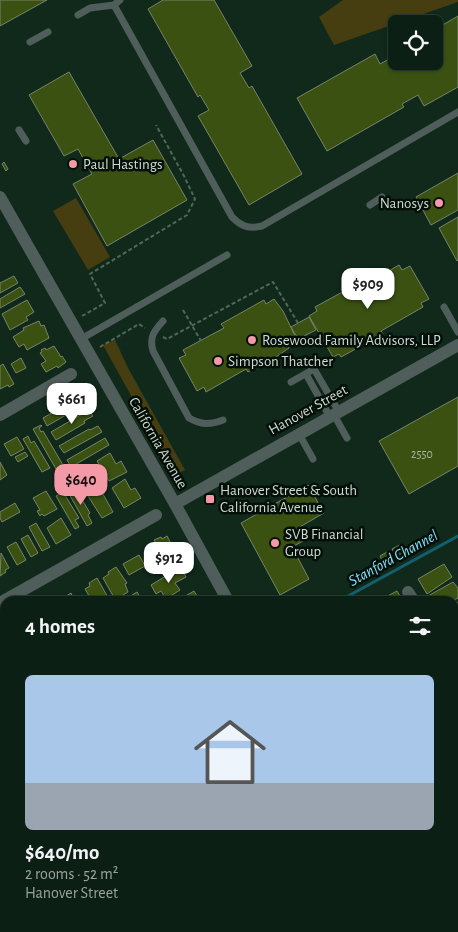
<!DOCTYPE html>
<meta charset="utf-8">
<style>
:root{--surface:#0c1f14;--page:#15271d;--text:#f1f3f6;--muted:#9aa2a0;--line:#2c3d34;--accent:#f49aa6}
body{margin:0;font-family:"Alegreya Sans",sans-serif;background:var(--page);color:var(--text);height:100vh;display:flex;flex-direction:column;font-size:19px;white-space:nowrap}
*{box-sizing:border-box;margin:0}
p{font-size:16px;color:var(--muted)}
.icon{flex:none;width:28px;height:28px;fill:none;stroke:currentColor;stroke-width:2;stroke-linecap:round;stroke-linejoin:round}
.map{position:relative;flex:1;overflow:hidden}
.side{position:absolute;left:0px;top:596px;width:459px;height:336px;display:flex;flex-direction:column;background:var(--surface);border-radius:15px 15px 0 0;box-shadow:0 1px 4px #0004,0 0 0 1px var(--line)}
.side>*{flex:none}
.controls{position:absolute;left:388px;top:15px;display:grid;gap:10px}
.controls a{display:grid;place-items:center;width:55px;height:55px;border-radius:8px;background:var(--surface);box-shadow:0 1px 4px #0004,0 0 0 1px var(--line);font-size:25px}
.price{position:absolute;translate:-50% -42px;padding:0 11px;border-radius:10px;background:#fff;color:#222;font-size:16px;line-height:32px;filter:drop-shadow(0 1px 2px #0008)}
.price::after{content:'';position:absolute;left:50%;top:30px;width:15px;height:11px;margin-left:-8px;background:inherit;clip-path:polygon(0 0,100% 0,50% 100%)}
.price.current{background:var(--accent);color:#111}
ul{padding:0;list-style:none}
li{display:grid;align-content:center;gap:10px;height:265px;padding:0 25px}
li+li{border-top:1px solid var(--line)}
li span{display:grid;place-items:center;height:155px;border-radius:8px;color:#555}
li>.icon{margin-inline-start:auto}
span .icon{width:90px;height:90px;fill:#fffc;stroke-width:1}
li b{font-size:21px}
h2{display:flex;justify-content:space-between;align-items:center;height:60px;padding:0 25px;font-size:21px}
.map>svg:first-child{display:block}
.green{fill:#463e11}
.lines{fill:none;stroke-linecap:round;stroke-linejoin:round}
.stream{stroke:#135f6f;stroke-width:3}
.building{fill:#3a5112;stroke:#77846a}
.path{stroke:#51675a;stroke-width:2;stroke-dasharray:4 2.5;stroke-linecap:butt}
.service{stroke:#4f5d5b;stroke-width:7}
.minor{stroke:#4f5d5b;stroke-width:12}
.tertiary{stroke:#4f5d5b;stroke-width:12}
.poi-dot{fill:#f49aa6;stroke:#050f09;stroke-width:2}
.labels{text-anchor:middle;dominant-baseline:central;stroke-width:5;stroke-linejoin:round;paint-order:stroke}
.number-label{font-size:12px;fill:#a8b9a2}
.poi-label{font-size:15px;fill:#cddcd2;stroke:#050f09;text-anchor:start}
.street-label{font-size:15px;fill:#cddcd2;stroke:#050f09}
.water-label{font-size:16px;font-style:italic;fill:#7ee0f7;stroke:#050f09}
</style>
<div class="map">
<svg width="458" height="932" viewBox="0 0 458 932">
<rect width="100%" height="100%" fill="#10291b"/>
<g class="green">
<polygon points="343,0 458,0 458,2 334,45 319,17"/>
<polygon points="76,198 110,257 88,270 53,211"/>
<polygon points="115,340 128,368 185,470 175,475 103,345"/>
</g>
<g class="lines">
<polyline class="stream" points="339,601 458,536"/>
</g>
<g class="building">
<polygon points="0,0 47,0 0,26"/>
<polygon points="163,0 214,0 252,66 240,73 249,88 252,86 302,174 249,205 198,116 209,110 200,95 198,97 148,9"/>
<polygon points="458,16 458,87 424,106 418,95 402,104 404,107 327,151 297,98 375,54 380,64 396,55 394,52 396,51 396,61 434,61 434,30"/>
<polygon points="69,72 119,159 153,140 187,200 107,246 73,184 92,174 78,149 64,156 29,95"/>
<polygon points="4,162 8,169 6,171 2,164"/>
<polygon points="458,173 458,210 431,225 416,197"/>
<polygon points="458,217 458,260 457,261 439,228"/>
<polygon points="399,265 402,270 410,266 429,299 421,303 423,307 381,331 383,334 341,357 339,354 333,357 309,316 317,311 315,307 357,284 359,288"/>
<polygon points="14,276 18,283 0,293 0,283"/>
<polygon points="20,287 25,294 0,308 0,299"/>
<polygon points="274,299 283,311 297,340 288,345 289,348 270,361 269,360 248,372 246,369 206,392 204,387 197,391 179,358 186,355 183,350 224,328 221,324 264,300 266,304"/>
<polygon points="27,300 34,312 26,317 28,320 10,330 2,314"/>
<polygon points="309,317 316,330 298,339 291,327"/>
<polygon points="39,321 41,326 44,325 49,338 27,350 24,344 19,347 13,337 24,330 23,328"/>
<polygon points="54,346 61,357 62,356 66,362 58,368 57,366 46,372 41,364 46,361 40,353 42,352 41,350 45,348 46,350"/>
<polygon points="21,358 26,368 16,373 11,364"/>
<polygon points="3,364 14,384 9,387 8,385 0,389 0,366"/>
<polygon points="458,397 458,466 409,494 379,441"/>
<polygon points="82,398 85,404 47,426 43,418 73,401 74,403"/>
<polygon points="89,410 93,416 84,421 85,423 56,440 51,432"/>
<polygon points="41,425 42,426 39,428 41,432 43,431 63,465 56,469 33,429"/>
<polygon points="98,426 102,432 64,453 59,446 89,429 90,430"/>
<polygon points="28,436 31,443 34,441 50,468 42,472 23,439"/>
<polygon points="17,437 24,449 11,456 4,444"/>
<polygon points="105,438 109,445 71,467 67,460"/>
<polygon points="25,452 28,456 18,462 15,457"/>
<polygon points="110,453 116,464 121,461 127,472 109,481 97,461"/>
<polygon points="0,462 7,475 0,480"/>
<polygon points="94,478 113,512 102,518 81,485"/>
<polygon points="125,479 131,490 135,488 141,498 124,508 112,488"/>
<polygon points="308,485 324,513 298,528 305,540 292,547 309,579 280,595 241,523"/>
<polygon points="75,488 90,513 88,515 92,523 87,526 68,492"/>
<polygon points="46,491 57,509 44,516 42,514 40,516 37,511 40,510 33,498"/>
<polygon points="63,492 79,518 75,520 79,527 75,529 56,496"/>
<polygon points="15,503 20,512 2,522 0,518 0,512"/>
<polygon points="61,518 71,535 56,544 47,528"/>
<polygon points="36,523 50,547 42,551 29,527"/>
<polygon points="28,535 38,553 31,557 21,539"/>
<polygon points="167,536 176,553 161,562 151,545 156,543 154,540 161,537 162,539"/>
<polygon points="16,542 26,560 17,565 7,547"/>
<polygon points="400,545 406,557 399,561 392,549"/>
<polygon points="387,552 392,562 385,566 380,556"/>
<polygon points="1,553 9,568 5,570 6,572 0,576"/>
<polygon points="139,555 145,566 129,575 123,564"/>
<polygon points="444,564 452,577 427,594 418,579"/>
<polygon points="116,567 127,583 125,584 128,592 123,595 127,601 116,601 103,578 109,574 108,572"/>
<polygon points="181,567 186,577 175,583 180,590 166,599 161,591 156,594 151,585"/>
<polygon points="97,578 110,601 92,601 85,589 90,586 89,583"/>
<polygon points="453,582 458,588 458,598 452,601 431,601 428,596"/>
<polygon points="194,591 199,599 195,601 177,601"/>
<polygon points="397,591 403,601 378,601"/>
<polygon points="137,592 142,600 131,601 129,597"/>
<polygon points="71,593 72,596 74,595 77,601 64,601 63,598"/>
<polygon points="458,602 458,620 454,623 454,605"/>
<polygon points="458,626 458,644 456,645 454,642 454,629"/>
<polygon points="2,634 5,639 4,653 0,647 0,636"/>
<polygon points="0,657 5,664 5,677 1,677 0,675"/>
<polygon points="0,701 5,708 5,713 0,716"/>
<polygon points="1,742 5,748 5,759 3,760 1,756 0,757 0,743"/>
<polygon points="458,806 458,824 454,826 454,808"/>
<polygon points="5,809 5,833 2,835 0,832 0,812"/>
<polygon points="458,828 458,854 456,855 454,851 454,831"/>
<polygon points="458,924 458,932 446,932 446,931"/>
<polygon points="282,928 285,932 274,931 281,928"/>
<polygon points="307,928 310,932 302,932 301,931"/>
<polygon points="350,928 367,928 359,932 352,932"/>
</g>
<g class="lines">
<g class="path">
<polyline points="183,310 201,341"/>
<polyline points="82,316 105,303 90,274 187,215 195,199 184,176 156,125"/>
<polyline points="163,337 167,339 273,282 298,323"/>
<polyline points="100,347 139,324 145,328"/>
</g>
<g class="service">
<path d="M 114,5 L 232,217 C 242,227 249,229 262,226 L 458,112"/>
<polyline points="78,15 90,8 114,5 120,0"/>
<polyline points="30,42 48,32"/>
<polyline points="19,130 26,141"/>
<polyline points="370,205 382,197 387,205"/>
<polyline points="444,307 458,332"/>
<path d="M 163,321 C 154,331 149,337 153,351 L 189,418 C 201,425 210,425 223,420"/>
<polyline points="81,339 227,255"/>
<polyline points="306,374 330,417"/>
<polyline points="291,382 314,369 339,412"/>
<polyline points="334,415 347,438"/>
<polyline points="299,434 313,459"/>
</g>
<g class="minor">
<polyline points="0,415 71,374"/>
<polyline points="175,504 228,601"/>
<polyline points="408,592 414,601"/>
<polyline points="0,603 156,515"/>
<polyline points="454,669 458,676"/>
<polyline points="454,719 458,717"/>
<polyline points="454,744 458,751"/>
<polyline points="0,788 5,785"/>
<polyline points="0,891 5,900"/>
<polyline points="454,905 458,903"/>
<polyline points="21,928 23,932"/>
<polyline points="75,932 83,928"/>
<polyline points="404,932 412,928"/>
</g>
<polyline class="tertiary" points="0,197 175,504 458,345"/>
</g>
<g class="poi-dot">
<circle cx="73" cy="164" r="5"/>
<circle cx="439" cy="203" r="5"/>
<circle cx="252" cy="340" r="5"/>
<circle cx="218" cy="361" r="5"/>
<rect x="205" y="494" width="10" height="10" rx="2.5"/>
<circle cx="275" cy="543" r="5"/>
</g>
<g class="labels">
<g class="number-label">
<text x="422" y="454">2550</text>
</g>
<g class="poi-label">
<text x="83" y="164">Paul Hastings</text>
<text x="429" y="203" text-anchor="end">Nanosys</text>
<text x="262" y="340">Rosewood Family Advisors, LLP</text>
<text x="228" y="361">Simpson Thatcher</text>
<text x="220" y="490">Hanover Street &amp; South<tspan x="220" dy="17">California Avenue</tspan></text>
<text x="285" y="534">SVB Financial<tspan x="285" dy="17">Group</tspan></text>
</g>
<g class="street-label">
<text transform="translate(308 410) rotate(-29)">Hanover Street</text>
<text transform="translate(158 443) rotate(60)">California Avenue</text>
</g>
<g class="water-label">
<text transform="translate(393 558) rotate(-29)">Stanford Channel</text>
</g>
</g>
</svg>
<div class="controls">
<a><svg class="icon" aria-label="locate" viewBox="0 0 24 24"><circle cx="12" cy="12" r="6"/><path d="M12 2v4M12 18v4M2 12h4M18 12h4"/></svg></a>
</div>
<b class="price" style="left:368px;top:310px">$909</b>
<b class="price" style="left:72px;top:425px">$661</b>
<b class="price current" style="left:81px;top:506px">$640</b>
<b class="price" style="left:169px;top:584px">$912</b>
<section class="side">
<h2>4 homes<svg class="icon" aria-label="filters" viewBox="0 0 24 24"><path d="M4 7h16M4 17h16"/><circle cx="9" cy="7" r="2"/><circle cx="15" cy="17" r="2"/></svg></h2>
<ul>
<li><span style="background:linear-gradient(#a9c7e8 70%,#9aa5b1 0)"><svg class="icon" aria-label="home" viewBox="0 0 24 24"><path d="M3 11l9-7 9 7M6 9v11h12V9"/></svg></span><div><b>$640/mo</b><p>2 rooms · 52 m²</p><p>Hanover Street</p></div></li>
</ul>
</section>
</div>
